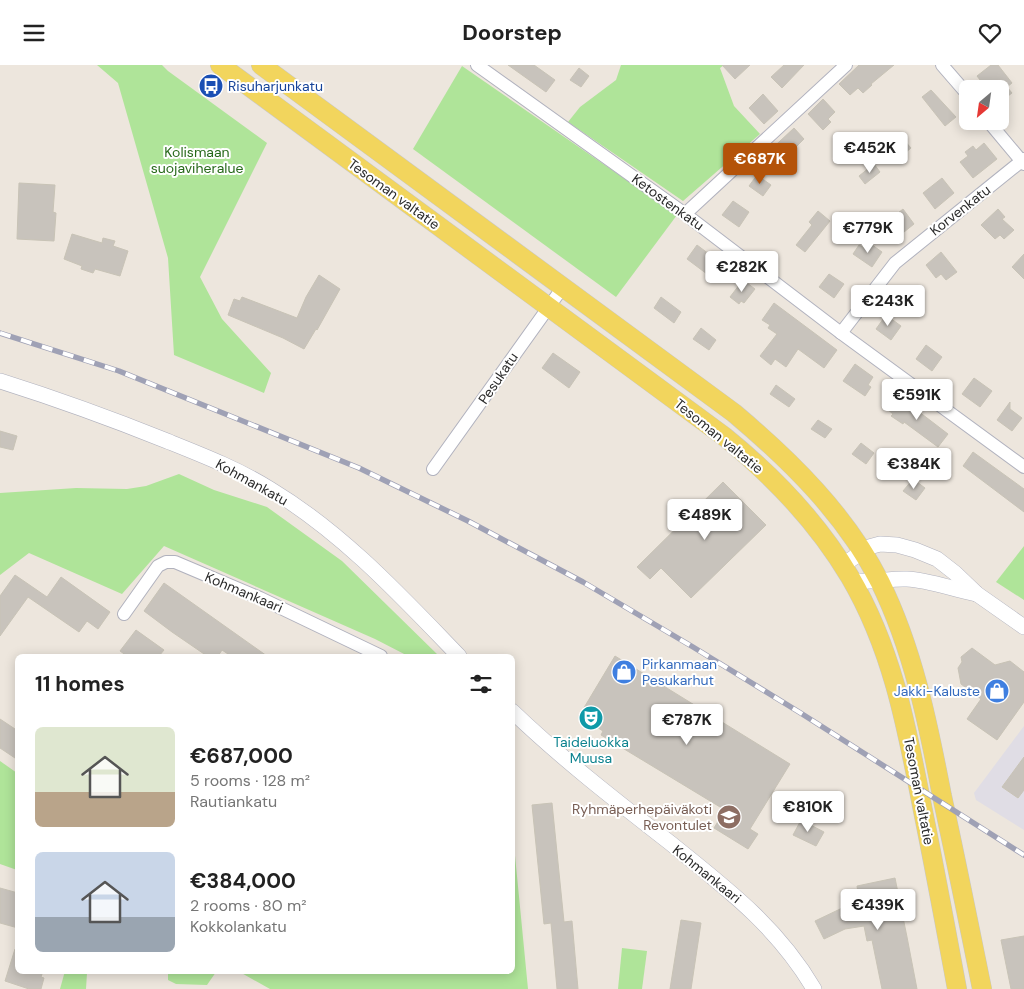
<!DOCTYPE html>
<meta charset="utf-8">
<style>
:root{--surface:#fff;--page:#f2f2f2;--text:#222;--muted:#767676;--accent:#b45309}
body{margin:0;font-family:"DM Sans",sans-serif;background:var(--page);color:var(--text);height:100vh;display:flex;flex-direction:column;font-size:19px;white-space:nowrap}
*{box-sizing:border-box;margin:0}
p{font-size:16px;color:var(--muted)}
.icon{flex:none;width:28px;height:28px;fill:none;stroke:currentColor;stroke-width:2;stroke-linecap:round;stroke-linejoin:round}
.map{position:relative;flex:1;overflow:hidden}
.drawer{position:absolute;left:15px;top:589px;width:500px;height:320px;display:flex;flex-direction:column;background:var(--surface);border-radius:8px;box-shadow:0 2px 12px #0003}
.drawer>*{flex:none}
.needle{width:32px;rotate:209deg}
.tools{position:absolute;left:959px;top:15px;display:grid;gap:10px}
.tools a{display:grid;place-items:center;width:50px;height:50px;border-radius:8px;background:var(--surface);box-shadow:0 2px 12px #0003;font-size:25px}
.price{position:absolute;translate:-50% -42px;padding:0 11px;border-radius:5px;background:#fff;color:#222;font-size:16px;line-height:32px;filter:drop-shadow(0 1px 2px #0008)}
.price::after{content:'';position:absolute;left:50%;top:30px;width:15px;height:11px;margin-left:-8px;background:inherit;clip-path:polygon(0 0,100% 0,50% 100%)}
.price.selected{background:var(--accent);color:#fff}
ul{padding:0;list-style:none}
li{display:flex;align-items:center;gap:15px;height:125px;padding:0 20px}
li span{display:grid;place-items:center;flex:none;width:140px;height:100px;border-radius:8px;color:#555}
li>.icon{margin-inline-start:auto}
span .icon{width:60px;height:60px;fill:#fffc;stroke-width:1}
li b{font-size:21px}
h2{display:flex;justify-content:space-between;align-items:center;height:60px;padding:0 20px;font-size:21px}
header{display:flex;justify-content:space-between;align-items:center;height:65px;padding:0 20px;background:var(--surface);font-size:22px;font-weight:700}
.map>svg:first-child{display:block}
.industrial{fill:#e0dde5}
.green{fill:#afe499}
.building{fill:#c8c3bc;stroke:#c8c3b6}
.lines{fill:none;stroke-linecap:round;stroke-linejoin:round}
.minor-casing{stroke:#b1b2be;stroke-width:14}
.tertiary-casing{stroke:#b1b2be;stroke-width:16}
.primary-casing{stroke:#c8c8c8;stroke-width:20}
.minor{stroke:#fff;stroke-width:12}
.tertiary{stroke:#fff;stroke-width:15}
.primary{stroke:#f2d55d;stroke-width:19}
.rail-casing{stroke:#9fa1b5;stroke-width:5.5}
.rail{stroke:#fff;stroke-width:4;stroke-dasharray:11;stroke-linecap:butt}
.labels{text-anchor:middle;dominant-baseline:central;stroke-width:4;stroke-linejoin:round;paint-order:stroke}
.transit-label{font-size:14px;fill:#164399;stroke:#fff;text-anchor:start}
.park-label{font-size:14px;fill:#27691a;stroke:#fff}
.street-label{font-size:14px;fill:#2b2b2b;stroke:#fff}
.shop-label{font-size:14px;fill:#366cbe;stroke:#fff;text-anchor:start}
.culture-label{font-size:14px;fill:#0d838f;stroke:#fff}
.education-label{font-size:14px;fill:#785e54;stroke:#fff;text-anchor:end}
</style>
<header><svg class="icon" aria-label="menu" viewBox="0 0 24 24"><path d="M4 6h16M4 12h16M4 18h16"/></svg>Doorstep<svg class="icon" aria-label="heart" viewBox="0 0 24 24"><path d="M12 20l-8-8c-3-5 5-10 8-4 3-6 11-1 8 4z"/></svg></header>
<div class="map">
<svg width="1024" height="924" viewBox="0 0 1024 924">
<rect width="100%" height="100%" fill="#ede6dd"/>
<polygon class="industrial" points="1024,661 1024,765 976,735 974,728"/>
<g class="green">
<polygon points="97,0 162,0 168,6 267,78 200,212 222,254 271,308 264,328 174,290 168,193 118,18"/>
<polygon points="621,0 724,0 720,3 734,41 760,69 683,136 568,57 580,42 616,15"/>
<polygon points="462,1 677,150 616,232 413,84"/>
<polygon points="179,409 214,425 267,442 342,496 439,591 408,591 375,574 164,481 122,529 29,488 0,510 0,428 76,423 127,424 146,421"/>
<polygon points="1024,481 1024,535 996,517"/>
<polygon points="0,696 17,708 17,805 0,799"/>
<polygon points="513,770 528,924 270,924 238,906 512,906"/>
<polygon points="622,883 647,886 642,924 618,924"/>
<polygon points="65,906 80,906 87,908 86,924 60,924"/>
<polygon points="168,906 216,906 216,907 207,920 176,919 168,915"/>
</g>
<g class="building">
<polygon points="508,0 534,0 555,15 546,27"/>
<polygon points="722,0 750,0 735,14"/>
<polygon points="784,0 804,0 782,23 771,12"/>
<polygon points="859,0 894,0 871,19 872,20 863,28 858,23 850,30 839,19"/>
<polygon points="991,0 998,0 1012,18 1007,22 1012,28 1000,37 1000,24 987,24 977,11"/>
<polygon points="579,3 589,11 581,22 570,15"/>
<polygon points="931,25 956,52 945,61 922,32"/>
<polygon points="763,29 778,46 764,59 749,43"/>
<polygon points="823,34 835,47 828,54 831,57 823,65 808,49"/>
<polygon points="794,63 804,74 790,88 792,90 786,95 791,100 782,109 765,90"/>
<polygon points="903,74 911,83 900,92 892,82"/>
<polygon points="984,78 997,94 973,113 960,97 968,91 965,87 973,81 976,85"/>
<polygon points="874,99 880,107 865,119 859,111"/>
<polygon points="757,110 771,120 763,131 749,121"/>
<polygon points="942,113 954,128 935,144 923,128"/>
<polygon points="19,118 55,120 53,147 56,148 54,176 17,174"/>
<polygon points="733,136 749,147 739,162 722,150"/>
<polygon points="903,144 914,159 899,171 888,156"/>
<polygon points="998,144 1005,152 1002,154 1014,165 1004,174 1000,170 995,174 981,160"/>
<polygon points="818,146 830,156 805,187 796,180 812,160 809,157"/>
<polygon points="72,169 102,178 103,173 115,176 113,181 128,186 120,211 95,204 93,208 81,204 82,201 64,194"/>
<polygon points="868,177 882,187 872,202 853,189 859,180 864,183"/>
<polygon points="697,180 717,195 707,209 687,194"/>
<polygon points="941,187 957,207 946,215 941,209 936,213 926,200"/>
<polygon points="1024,189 1024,214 1012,202"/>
<polygon points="829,209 844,219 834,233 819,222"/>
<polygon points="319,210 340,224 317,265 316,264 304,284 283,273 228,250 234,234 240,236 242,232 297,253 306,232"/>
<polygon points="743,215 755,224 744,238 741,236 739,239 730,232"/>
<polygon points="661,232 681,247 674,258 654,243"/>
<polygon points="774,238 837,285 824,303 798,284 786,302 775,294 771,300 760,291 777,269 768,263 770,260 762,255"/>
<polygon points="886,250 901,261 891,275 876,264"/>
<polygon points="701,263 716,275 709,285 693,274"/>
<polygon points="926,280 942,292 932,306 916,294"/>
<polygon points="553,288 580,307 569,323 542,303"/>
<polygon points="855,299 873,312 868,320 871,322 865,331 843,316"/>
<polygon points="974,313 992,326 980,342 962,329"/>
<polygon points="776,320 795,334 789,342 770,329"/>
<polygon points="897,330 948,369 938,382 904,357 903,359 891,351 893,349 887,344"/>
<polygon points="1010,337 1010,344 1022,353 1012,366 997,355"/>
<polygon points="818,355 832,364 825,373 811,364"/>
<polygon points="0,366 17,371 13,385 0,382"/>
<polygon points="861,378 874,388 866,399 852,389"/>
<polygon points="973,387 1024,424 1024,447 963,401"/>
<polygon points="913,414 925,423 916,435 903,426"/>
<polygon points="723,417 766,460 691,533 661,503 650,514 637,502"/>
<polygon points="15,510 47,532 61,512 110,547 98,564 87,556 79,567 28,532 0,571 0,531"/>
<polygon points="164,518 267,591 231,591 222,585 218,591 207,591 172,567 144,546"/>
<polygon points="136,565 164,585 159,591 127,591 120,586"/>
<polygon points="972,583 995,600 1010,596 1024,607 1024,637 997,675 967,654 981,634 961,619 958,603 962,597 961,592"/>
<polygon points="615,591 790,699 750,764 758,769 748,784 714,763 725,745 601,670 603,666 579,651"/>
<polygon points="0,654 18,666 18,695 0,683"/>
<polygon points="1024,692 1024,725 1018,733 1002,722"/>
<polygon points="552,738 564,857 572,856 578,924 557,924 551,858 544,859 532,740"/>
<polygon points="801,755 824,767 816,781 793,770"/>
<polygon points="895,813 907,872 917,924 882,924 872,875 867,876 864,861 845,864 824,874 815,856 859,835 857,821"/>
<polygon points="0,823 18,828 18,863 0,858"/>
<polygon points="681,855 701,858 691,924 670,924"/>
<polygon points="1024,871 1024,924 1011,924 1001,875"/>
<polygon points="15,884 18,885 18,906 43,906 41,912 44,913 41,924 29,924 5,916"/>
</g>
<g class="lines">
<defs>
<g id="minor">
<polyline points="477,0 685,149 841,268 1024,402"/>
<polyline points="942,0 968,30"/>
<polyline points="988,56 1024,99"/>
<polyline points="685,149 846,0"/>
<polyline points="841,268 895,198 1024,94"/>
<polyline points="433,404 563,222"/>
<polyline points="124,549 158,501 166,497 175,497 260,533 381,591"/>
</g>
<g id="tertiary">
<path d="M 0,316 C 57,334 112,354 167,376 C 202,390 238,404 270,424 C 343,468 401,531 459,591"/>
<polyline points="843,500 869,482 880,479 897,480 915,485 937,494 955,508 977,529 1024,562"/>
<path d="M 852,515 C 870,519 888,513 907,514 C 930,515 954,525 977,529"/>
<path d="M 512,646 C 561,693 615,735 669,777 C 725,822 777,861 814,924"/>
</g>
<g id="primary">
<path d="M 220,0 L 725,372 C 773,411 818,458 850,512 C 893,585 907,664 923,746 C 935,805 946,865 957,924"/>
<path d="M 261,0 L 734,348 C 791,396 846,450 880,517 C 913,584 928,658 942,731 C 956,795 969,860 982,924"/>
</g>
</defs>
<use href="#minor" class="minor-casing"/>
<use href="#tertiary" class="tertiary-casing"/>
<use href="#primary" class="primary-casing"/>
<use href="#minor" class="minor"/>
<use href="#tertiary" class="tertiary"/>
<use href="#primary" class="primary"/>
<defs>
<polyline id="rail" points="0,268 119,306 359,403 468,456 583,517 693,582 799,647 1024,790"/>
</defs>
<use href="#rail" class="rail-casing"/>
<use href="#rail" class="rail"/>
</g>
<defs>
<symbol id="bus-disc" viewBox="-11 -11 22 22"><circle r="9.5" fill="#1a4fb4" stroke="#fff"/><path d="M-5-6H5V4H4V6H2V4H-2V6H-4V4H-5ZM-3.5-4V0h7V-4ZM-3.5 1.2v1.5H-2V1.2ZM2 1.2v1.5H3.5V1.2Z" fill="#fff"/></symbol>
<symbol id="shop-disc" viewBox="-11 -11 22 22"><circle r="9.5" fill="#3f7fe0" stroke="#fff"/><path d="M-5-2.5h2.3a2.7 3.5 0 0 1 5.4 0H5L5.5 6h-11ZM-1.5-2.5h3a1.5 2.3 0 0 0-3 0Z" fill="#fff"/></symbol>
<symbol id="theatre-disc" viewBox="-11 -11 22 22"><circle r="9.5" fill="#0f9aa8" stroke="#fff"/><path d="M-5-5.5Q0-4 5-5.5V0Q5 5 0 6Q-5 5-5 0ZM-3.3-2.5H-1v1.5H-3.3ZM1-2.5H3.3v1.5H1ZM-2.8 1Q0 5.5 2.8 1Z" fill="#fff"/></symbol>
<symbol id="school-disc" viewBox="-11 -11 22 22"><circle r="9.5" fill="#8d6e63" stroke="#fff"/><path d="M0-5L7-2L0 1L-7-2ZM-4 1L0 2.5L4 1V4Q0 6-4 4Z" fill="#fff"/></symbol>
</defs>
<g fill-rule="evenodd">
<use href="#bus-disc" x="197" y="7" width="28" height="28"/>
<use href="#shop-disc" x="610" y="593" width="28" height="28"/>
<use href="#shop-disc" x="983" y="612" width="28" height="28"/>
<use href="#theatre-disc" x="577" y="639" width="28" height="28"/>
<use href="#school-disc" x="715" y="738" width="28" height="28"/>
</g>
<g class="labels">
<g class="transit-label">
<text x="228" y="21">Risuharjunkatu</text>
</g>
<g class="park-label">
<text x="197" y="87">Kolismaan<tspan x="197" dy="16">suojaviheralue</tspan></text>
</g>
<g class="street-label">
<text transform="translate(394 129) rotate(36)">Tesoman valtatie</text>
<text transform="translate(668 137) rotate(36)">Ketostenkatu</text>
<text transform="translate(960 145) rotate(-38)">Korvenkatu</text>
<text transform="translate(498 313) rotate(-56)">Pesukatu</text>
<text transform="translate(719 371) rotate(39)">Tesoman valtatie</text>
<text transform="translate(252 417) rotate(29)">Kohmankatu</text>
<text transform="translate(244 527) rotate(23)">Kohmankaari</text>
<text transform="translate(919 726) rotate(79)">Tesoman valtatie</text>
<text transform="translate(707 809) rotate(39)">Kohmankaari</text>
</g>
<g class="shop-label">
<text x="642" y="599">Pirkanmaan<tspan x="642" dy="16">Pesukarhut</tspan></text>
<text x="980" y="626" text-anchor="end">Jakki-Kaluste</text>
</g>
<g class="culture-label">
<text x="591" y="677">Taideluokka<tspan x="591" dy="16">Muusa</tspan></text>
</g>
<g class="education-label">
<text x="712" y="744">Ryhmäperhepäiväkoti<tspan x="712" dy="16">Revontulet</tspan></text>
</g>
</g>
</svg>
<div class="tools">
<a><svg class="needle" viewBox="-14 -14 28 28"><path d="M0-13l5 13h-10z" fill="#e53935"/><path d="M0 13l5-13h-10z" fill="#767676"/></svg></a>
</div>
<b class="price" style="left:870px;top:109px">€452K</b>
<b class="price selected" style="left:760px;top:120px">€687K</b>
<b class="price" style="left:868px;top:189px">€779K</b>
<b class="price" style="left:742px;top:228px">€282K</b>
<b class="price" style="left:888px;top:262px">€243K</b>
<b class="price" style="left:917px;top:356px">€591K</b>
<b class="price" style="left:914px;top:425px">€384K</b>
<b class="price" style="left:705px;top:476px">€489K</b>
<b class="price" style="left:687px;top:681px">€787K</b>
<b class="price" style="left:808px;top:768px">€810K</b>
<b class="price" style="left:878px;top:866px">€439K</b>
<section class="drawer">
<h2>11 homes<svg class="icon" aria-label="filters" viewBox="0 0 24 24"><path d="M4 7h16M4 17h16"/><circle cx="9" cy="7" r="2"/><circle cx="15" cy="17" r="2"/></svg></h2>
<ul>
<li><span style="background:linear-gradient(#dfe7d0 65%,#b9a48a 0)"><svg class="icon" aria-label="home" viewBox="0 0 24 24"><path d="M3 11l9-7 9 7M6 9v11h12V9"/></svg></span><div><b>€687,000</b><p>5 rooms · 128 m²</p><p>Rautiankatu</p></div></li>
<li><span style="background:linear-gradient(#c9d6e8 65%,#9aa5b1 0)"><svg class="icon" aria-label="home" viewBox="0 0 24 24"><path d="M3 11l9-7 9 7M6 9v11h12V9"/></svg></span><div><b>€384,000</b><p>2 rooms · 80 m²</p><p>Kokkolankatu</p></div></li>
</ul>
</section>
</div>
